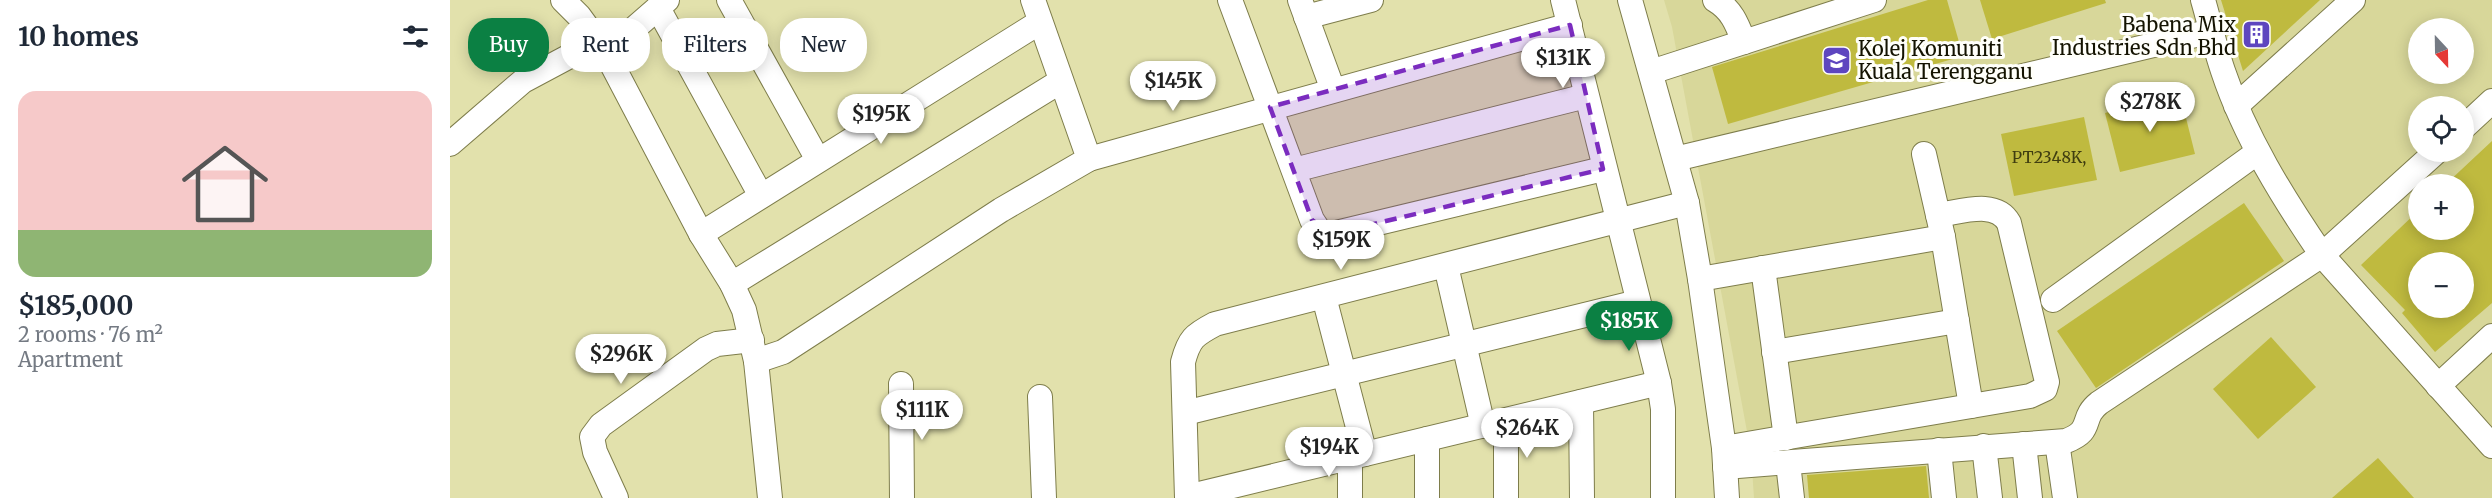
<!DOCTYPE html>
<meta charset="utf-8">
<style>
:root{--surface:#fff;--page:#f2f2f3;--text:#1f2937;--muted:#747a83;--line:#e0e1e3;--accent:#0b8043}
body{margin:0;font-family:Merriweather,serif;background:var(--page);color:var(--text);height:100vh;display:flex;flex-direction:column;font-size:22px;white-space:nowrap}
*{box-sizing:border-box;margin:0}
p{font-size:20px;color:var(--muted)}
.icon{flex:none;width:33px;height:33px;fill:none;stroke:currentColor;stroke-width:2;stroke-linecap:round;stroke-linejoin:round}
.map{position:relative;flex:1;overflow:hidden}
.side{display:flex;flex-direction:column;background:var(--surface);width:450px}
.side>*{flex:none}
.hud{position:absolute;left:18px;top:18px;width:570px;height:54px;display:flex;gap:12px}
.needle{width:39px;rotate:158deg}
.buttons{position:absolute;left:1958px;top:18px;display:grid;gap:12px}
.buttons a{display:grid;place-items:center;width:66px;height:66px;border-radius:50%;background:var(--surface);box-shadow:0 3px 15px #0003;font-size:30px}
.price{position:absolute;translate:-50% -51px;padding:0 14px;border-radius:21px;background:#fff;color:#222;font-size:20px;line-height:39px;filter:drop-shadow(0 2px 3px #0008)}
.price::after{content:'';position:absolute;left:50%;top:36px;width:18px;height:14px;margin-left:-9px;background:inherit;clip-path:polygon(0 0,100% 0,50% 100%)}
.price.active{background:var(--accent);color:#fff}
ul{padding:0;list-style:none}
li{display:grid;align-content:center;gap:12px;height:318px;padding:0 18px}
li+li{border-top:2px solid var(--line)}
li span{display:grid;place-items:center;height:186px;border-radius:18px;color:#555}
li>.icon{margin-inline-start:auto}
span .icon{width:108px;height:108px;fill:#fffc;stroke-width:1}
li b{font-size:26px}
h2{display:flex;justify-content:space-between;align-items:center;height:72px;padding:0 18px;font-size:26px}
.tag{padding:0 21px;border-radius:24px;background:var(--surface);box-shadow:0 3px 15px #0003;font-size:21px;line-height:54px}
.tag.active{background:var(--accent);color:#fff}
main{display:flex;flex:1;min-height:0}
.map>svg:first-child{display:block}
.built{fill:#d8d79a;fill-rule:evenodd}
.building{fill:#bfba3f;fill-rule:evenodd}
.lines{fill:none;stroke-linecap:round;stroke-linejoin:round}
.minor-casing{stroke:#7e7d4b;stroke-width:26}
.minor{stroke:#fff;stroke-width:24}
.marked{fill:#7b2cbf;fill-opacity:0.2;stroke:#7b2cbf;stroke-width:4.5;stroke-dasharray:12 8;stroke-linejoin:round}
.labels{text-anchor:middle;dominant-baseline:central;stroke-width:6;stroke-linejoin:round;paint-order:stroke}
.number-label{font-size:16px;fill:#3f3d10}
.poi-label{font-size:20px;fill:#141301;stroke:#fffffa;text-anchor:end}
</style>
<main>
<section class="side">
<h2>10 homes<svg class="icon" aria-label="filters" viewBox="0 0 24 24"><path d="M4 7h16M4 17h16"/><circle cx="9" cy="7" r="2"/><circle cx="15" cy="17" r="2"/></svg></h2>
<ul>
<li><span style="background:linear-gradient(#f6c9c9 75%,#8fb573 0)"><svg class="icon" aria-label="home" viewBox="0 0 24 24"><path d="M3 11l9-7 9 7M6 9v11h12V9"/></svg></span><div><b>$185,000</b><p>2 rooms · 76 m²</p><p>Apartment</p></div></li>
</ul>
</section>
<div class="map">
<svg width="2042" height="498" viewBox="0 0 2042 498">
<rect width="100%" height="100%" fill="#e2e1ac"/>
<path class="built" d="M 1214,0 L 2042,0 L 2042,498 L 1304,498 L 1301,453 L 1222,27 ZM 1968,28 L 2013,28 L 2013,74 L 1968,74 ZM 1968,106 L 2013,106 L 2013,152 L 1968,152 ZM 1968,184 L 2013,184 L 2013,230 L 1968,230 ZM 1968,262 L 2013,262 L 2013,308 L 1968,308 Z"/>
<g class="building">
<polygon points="1478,0 1497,0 1513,56 1278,124 1262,67"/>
<polygon points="1530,0 1655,0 1656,3 1542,39"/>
<polygon points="1771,0 1870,0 1793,71"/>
<polygon points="1730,94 1745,154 1670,172 1655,113"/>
<polygon points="1634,117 1647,180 1564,196 1551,134"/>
<path d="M 2042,141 L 2042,303 L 1985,352 L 1952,313 L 1955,310 L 1911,265 L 1968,211 L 1968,230 L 2013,230 L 2013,184 L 1996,184 ZM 1968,262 L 2013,262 L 2013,308 L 1968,308 Z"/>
<polygon points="1794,203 1834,261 1646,388 1607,331"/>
<polygon points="1821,337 1866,387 1808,439 1763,389"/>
<polygon points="1928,458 1964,498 1882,498"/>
<polygon points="1476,466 1479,498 1359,498 1357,475"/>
</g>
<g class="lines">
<defs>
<g id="minor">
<polyline points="113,0 129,16 156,53 251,234 282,284 294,310 306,361 320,498"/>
<polyline points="279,0 368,160"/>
<polyline points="780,0 862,220 868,229 874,233 882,234 1153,169"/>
<polyline points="850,0 883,90"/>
<polyline points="1113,0 1209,383 1213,409 1213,498"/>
<polyline points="1180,0 1237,203 1250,279 1274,448 1277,498"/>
<path d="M 1265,0 C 1282,10 1287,24 1294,42"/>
<path d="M 1753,0 C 1760,24 1765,48 1773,71 C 1795,137 1833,198 1872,255 L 2042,446"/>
<polyline points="208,8 311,196"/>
<polyline points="856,17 921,0"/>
<polyline points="156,53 217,0"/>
<polyline points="1201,72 1424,0"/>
<polyline points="1786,106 1903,0"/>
<polyline points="2013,128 2042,101"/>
<polyline points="0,144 73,81 148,41"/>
<polyline points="1474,154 1493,237 1521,406"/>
<polyline points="639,159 1120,25"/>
<polyline points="1225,159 1762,31"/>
<polyline points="844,170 1136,96"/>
<polyline points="251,234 590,22"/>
<polyline points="996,266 1033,426"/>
<polyline points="1313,268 1336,438"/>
<polyline points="1250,279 1493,237"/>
<polyline points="282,284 611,81"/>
<polyline points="874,297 915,454"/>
<polyline points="1603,300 1808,152"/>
<polyline points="1324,352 1507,321"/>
<polyline points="306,361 333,352 551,210 639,159 583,0"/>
<polyline points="451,384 452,498"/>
<polyline points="1988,386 2042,336"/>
<polyline points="590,397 594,498"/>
<polyline points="1131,402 1132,498"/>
<polyline points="735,413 1188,302"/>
<polyline points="1056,421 1056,498"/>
<polyline points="977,439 977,498"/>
<polyline points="1607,442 1615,498"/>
<polyline points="1574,444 1580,498"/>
<polyline points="1534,446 1540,498"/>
<path d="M 1274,448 L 1580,396 L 1595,389 L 1597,382 L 1559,223 C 1546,199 1511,212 1488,215"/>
<polyline points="1489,450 1494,498"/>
<polyline points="1338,463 1342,498"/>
<path d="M 1275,467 L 1616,441 C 1645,430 1629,419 1649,403 L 1872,255 L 1986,152"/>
<polyline points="737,497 1209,383"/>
<polyline points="166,498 145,452 142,437 151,425 256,349 267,344 302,340"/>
<path d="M 737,498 L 733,362 C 739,339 744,335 765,324 L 1237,203"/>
<polyline points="900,498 900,458"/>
</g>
</defs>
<use href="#minor" class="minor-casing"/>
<use href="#minor" class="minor"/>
</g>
<path class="marked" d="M 1120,25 L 1153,169 L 882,234 L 862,220 L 820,107 Z"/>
<defs>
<symbol id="building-square" viewBox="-11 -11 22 22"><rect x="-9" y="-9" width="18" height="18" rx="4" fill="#5e46bf" stroke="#fffffa"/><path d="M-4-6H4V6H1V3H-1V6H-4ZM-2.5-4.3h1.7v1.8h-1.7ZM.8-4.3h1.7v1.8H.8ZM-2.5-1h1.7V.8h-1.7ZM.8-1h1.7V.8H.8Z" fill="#fff"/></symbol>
<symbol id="university-square" viewBox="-11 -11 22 22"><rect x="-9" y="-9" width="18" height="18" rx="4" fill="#5e46bf" stroke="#fffffa"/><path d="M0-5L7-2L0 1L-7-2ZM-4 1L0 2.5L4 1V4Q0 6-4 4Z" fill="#fff"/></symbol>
</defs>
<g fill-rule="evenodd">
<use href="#building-square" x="1790" y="18" width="33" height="33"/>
<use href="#university-square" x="1370" y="44" width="33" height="33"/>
</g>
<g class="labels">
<g class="number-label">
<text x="1599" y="157">PT2348K,</text>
</g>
<g class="poi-label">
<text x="1786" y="24">Babena Mix<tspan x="1786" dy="23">Industries Sdn Bhd</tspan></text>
<text x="1408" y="48" text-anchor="start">Kolej Komuniti<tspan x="1408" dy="23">Kuala Terengganu</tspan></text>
</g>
</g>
</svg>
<div class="buttons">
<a><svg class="needle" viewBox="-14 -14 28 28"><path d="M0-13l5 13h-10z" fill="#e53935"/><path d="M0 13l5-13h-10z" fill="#747a83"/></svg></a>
<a><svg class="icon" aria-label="locate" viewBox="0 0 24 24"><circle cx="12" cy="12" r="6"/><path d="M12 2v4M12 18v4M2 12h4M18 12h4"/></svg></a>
<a>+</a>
<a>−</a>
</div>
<b class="price" style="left:1113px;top:89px">$131K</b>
<b class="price" style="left:723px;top:112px">$145K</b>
<b class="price" style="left:1700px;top:133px">$278K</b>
<b class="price" style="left:431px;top:145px">$195K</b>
<b class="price" style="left:891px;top:271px">$159K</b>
<b class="price active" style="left:1179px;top:352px">$185K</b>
<b class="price" style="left:171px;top:385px">$296K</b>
<b class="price" style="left:472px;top:441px">$111K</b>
<b class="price" style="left:1077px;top:459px">$264K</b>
<b class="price" style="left:879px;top:478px">$194K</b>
<div class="hud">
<a class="tag active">Buy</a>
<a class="tag">Rent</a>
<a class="tag">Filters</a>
<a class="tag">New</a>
</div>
</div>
</main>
